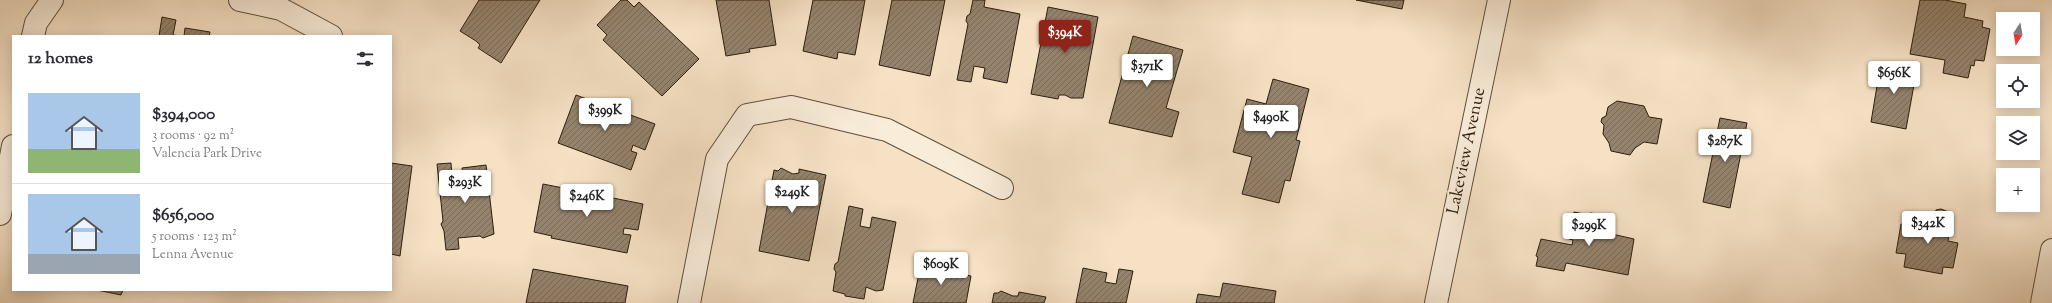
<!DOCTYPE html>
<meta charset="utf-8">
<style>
:root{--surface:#fff;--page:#f7f7f7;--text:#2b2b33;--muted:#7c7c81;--line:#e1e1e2;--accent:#8f2418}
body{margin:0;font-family:"Sorts Mill Goudy",serif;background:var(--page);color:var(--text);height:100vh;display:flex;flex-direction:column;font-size:15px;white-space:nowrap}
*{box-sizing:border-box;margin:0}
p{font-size:13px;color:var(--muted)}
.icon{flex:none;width:22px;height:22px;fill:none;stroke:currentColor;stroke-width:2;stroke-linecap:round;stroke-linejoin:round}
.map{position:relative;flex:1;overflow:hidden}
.details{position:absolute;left:12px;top:35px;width:380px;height:256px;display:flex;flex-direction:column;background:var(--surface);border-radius:0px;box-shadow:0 2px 10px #0003}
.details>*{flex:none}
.needle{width:26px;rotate:191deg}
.buttons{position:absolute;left:1996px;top:12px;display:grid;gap:8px}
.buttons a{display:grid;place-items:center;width:44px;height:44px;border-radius:0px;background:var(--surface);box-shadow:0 2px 10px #0003;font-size:20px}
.price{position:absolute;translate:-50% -34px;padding:0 9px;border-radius:4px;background:#fff;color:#222;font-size:13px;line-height:26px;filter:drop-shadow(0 1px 2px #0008)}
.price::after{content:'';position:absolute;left:50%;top:24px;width:12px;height:9px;margin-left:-6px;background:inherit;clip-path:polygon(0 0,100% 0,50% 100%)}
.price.current{background:var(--accent);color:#fff}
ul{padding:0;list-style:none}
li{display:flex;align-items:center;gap:12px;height:100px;padding:0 16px}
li+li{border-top:1px solid var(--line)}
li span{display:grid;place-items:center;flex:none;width:112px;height:80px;border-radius:0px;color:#555}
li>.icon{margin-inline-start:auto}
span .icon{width:48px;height:48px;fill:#fffc;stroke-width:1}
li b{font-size:17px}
h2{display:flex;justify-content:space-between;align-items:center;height:48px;padding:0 16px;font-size:17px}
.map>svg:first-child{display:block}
.building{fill:url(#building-hatch);stroke:#2c1e0d}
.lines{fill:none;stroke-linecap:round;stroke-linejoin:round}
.minor-casing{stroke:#5e4f3b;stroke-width:24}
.minor{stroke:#f9ecd9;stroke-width:22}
.labels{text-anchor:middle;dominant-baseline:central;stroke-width:4;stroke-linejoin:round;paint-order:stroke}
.street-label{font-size:17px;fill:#2c1e0d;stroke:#f9ecd9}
</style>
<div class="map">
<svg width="2052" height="303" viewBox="0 0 2052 303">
<defs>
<pattern id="building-hatch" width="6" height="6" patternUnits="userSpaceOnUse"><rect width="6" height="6" fill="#95836d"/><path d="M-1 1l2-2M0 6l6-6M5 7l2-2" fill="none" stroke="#7a6b58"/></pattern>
</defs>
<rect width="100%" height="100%" fill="#f6e1c5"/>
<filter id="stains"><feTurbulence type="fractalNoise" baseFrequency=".005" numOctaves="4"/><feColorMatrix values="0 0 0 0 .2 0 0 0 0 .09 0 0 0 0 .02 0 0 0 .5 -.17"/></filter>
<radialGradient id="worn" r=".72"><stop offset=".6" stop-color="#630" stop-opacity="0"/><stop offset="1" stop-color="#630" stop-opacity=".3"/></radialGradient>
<g class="building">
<polygon points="479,0 540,0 501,63 478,48 480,45 476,41 460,31"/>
<polygon points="621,0 627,0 634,7 639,2 699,59 662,96 603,40 607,35 597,25"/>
<polygon points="716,0 769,0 776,45 749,49 750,52 726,56"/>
<polygon points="813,0 865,0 855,55 838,52 837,59 803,51"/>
<polygon points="892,0 945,0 930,76 879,65"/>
<polygon points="973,0 985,0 984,7 1020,14 1007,83 983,78 985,68 974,66 971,82 957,80 968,24 966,21 967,16 970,14"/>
<polygon points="1356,0 1404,0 1402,9"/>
<polygon points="1920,0 1945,0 1966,4 1964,17 1983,21 1982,27 1990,29 1984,61 1975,60 1974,66 1971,65 1968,78 1943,73 1945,60 1910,54"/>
<polygon points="1048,7 1098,17 1083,98 1071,98 1065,95 1059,95 1058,99 1031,94"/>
<polygon points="162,17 176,20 173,35 179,36 159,36"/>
<polygon points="185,28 210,32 209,36 184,36"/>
<polygon points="1133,36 1183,50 1166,108 1179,112 1172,137 1109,123"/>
<polygon points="1881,62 1917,68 1906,129 1871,122"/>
<polygon points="1273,79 1309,89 1296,140 1300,141 1290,181 1285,180 1279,203 1242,194 1252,157 1233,152 1247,99 1266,104"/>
<polygon points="576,95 655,124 645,150 633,145 631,151 637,153 631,170 558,143"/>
<polygon points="1617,101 1644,106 1649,117 1662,119 1657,144 1644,142 1635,148 1630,155 1611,151 1609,143 1603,134 1604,125 1601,122 1602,118 1606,116 1608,107"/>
<polygon points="1720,118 1747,123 1730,208 1703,202"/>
<polygon points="391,163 412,166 400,256 391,254"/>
<polygon points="451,163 452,178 463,177 462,168 486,165 494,234 483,238 480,236 458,238 459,249 446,250 444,231 441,224 443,221 437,164"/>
<polygon points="781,168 793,174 799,173 799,169 826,175 809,261 759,251 774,170 778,171"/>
<polygon points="543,184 643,204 638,230 624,228 623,234 631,235 627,253 551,238 552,236 534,232"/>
<polygon points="849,206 863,209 860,226 870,228 872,217 896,222 883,290 876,291 866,287 864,299 845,296 845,294 833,291 836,272 834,269 835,264 838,262"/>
<polygon points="1941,209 1951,213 1947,233 1949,234 1948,241 1958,243 1953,268 1943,267 1942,274 1904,267 1906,254 1896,253 1901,224 1932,230 1936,210"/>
<polygon points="1574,212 1589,215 1590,213 1597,214 1597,217 1614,220 1612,234 1634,239 1628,275 1566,263 1564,271 1536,266 1538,257 1536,256 1541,239 1572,245 1573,240 1569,239"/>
<polygon points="921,263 945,268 944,271 971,276 966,303 913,303"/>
<polygon points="1083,268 1107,273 1105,282 1116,284 1119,269 1133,271 1126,303 1076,303"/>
<polygon points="533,269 628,286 625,303 526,303"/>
<polygon points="1223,283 1276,291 1274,303 1196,303 1198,294 1220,297"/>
<polygon points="97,290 123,290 121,295"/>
<polygon points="1001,291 1013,296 1018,296 1019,292 1046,297 1044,303 992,303 994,293 998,293"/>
</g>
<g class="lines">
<defs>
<g id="minor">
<polyline points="240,0 281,9 331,36"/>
<polyline points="33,36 36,23 52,0"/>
<polyline points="0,214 13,146"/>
<polyline points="689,303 717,159 747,115 791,107 887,130 1002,188"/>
<polyline points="1436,303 1499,0"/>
<polyline points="2042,303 2052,250"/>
</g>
</defs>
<use href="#minor" class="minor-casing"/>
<use href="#minor" class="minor"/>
</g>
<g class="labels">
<g class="street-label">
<text transform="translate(1467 151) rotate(-78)">Lakeview Avenue</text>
</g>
</g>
<rect width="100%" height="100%" filter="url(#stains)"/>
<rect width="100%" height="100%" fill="url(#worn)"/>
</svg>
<div class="buttons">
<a><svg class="needle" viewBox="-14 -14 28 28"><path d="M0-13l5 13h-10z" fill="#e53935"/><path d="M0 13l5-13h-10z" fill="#7c7c81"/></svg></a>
<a><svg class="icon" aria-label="locate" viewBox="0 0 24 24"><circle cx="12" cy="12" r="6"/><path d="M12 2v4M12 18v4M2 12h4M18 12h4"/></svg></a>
<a><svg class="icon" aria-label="layers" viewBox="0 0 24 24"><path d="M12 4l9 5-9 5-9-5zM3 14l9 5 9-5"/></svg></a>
<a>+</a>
</div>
<b class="price current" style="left:1065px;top:54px">$394K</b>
<b class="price" style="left:1147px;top:88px">$371K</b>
<b class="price" style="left:1894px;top:95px">$656K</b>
<b class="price" style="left:605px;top:132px">$399K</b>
<b class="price" style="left:1271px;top:139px">$490K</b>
<b class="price" style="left:1725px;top:163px">$287K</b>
<b class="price" style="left:465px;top:204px">$293K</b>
<b class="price" style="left:792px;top:214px">$249K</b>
<b class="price" style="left:587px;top:218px">$246K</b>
<b class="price" style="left:1928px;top:245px">$342K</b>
<b class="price" style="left:1589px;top:247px">$299K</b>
<b class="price" style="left:941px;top:286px">$609K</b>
<section class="details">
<h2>12 homes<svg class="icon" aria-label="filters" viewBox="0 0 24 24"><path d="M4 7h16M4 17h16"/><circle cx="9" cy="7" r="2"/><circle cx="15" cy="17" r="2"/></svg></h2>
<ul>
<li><span style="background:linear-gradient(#a9c7e8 70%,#8fb573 0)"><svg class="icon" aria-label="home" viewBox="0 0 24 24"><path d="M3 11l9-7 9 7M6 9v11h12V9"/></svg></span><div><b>$394,000</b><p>3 rooms · 92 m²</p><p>Valencia Park Drive</p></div></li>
<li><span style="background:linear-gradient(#a9c7e8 75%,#9aa5b1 0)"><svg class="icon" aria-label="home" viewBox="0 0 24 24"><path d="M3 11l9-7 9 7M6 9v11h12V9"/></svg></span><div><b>$656,000</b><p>5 rooms · 123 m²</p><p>Lenna Avenue</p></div></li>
</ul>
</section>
</div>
